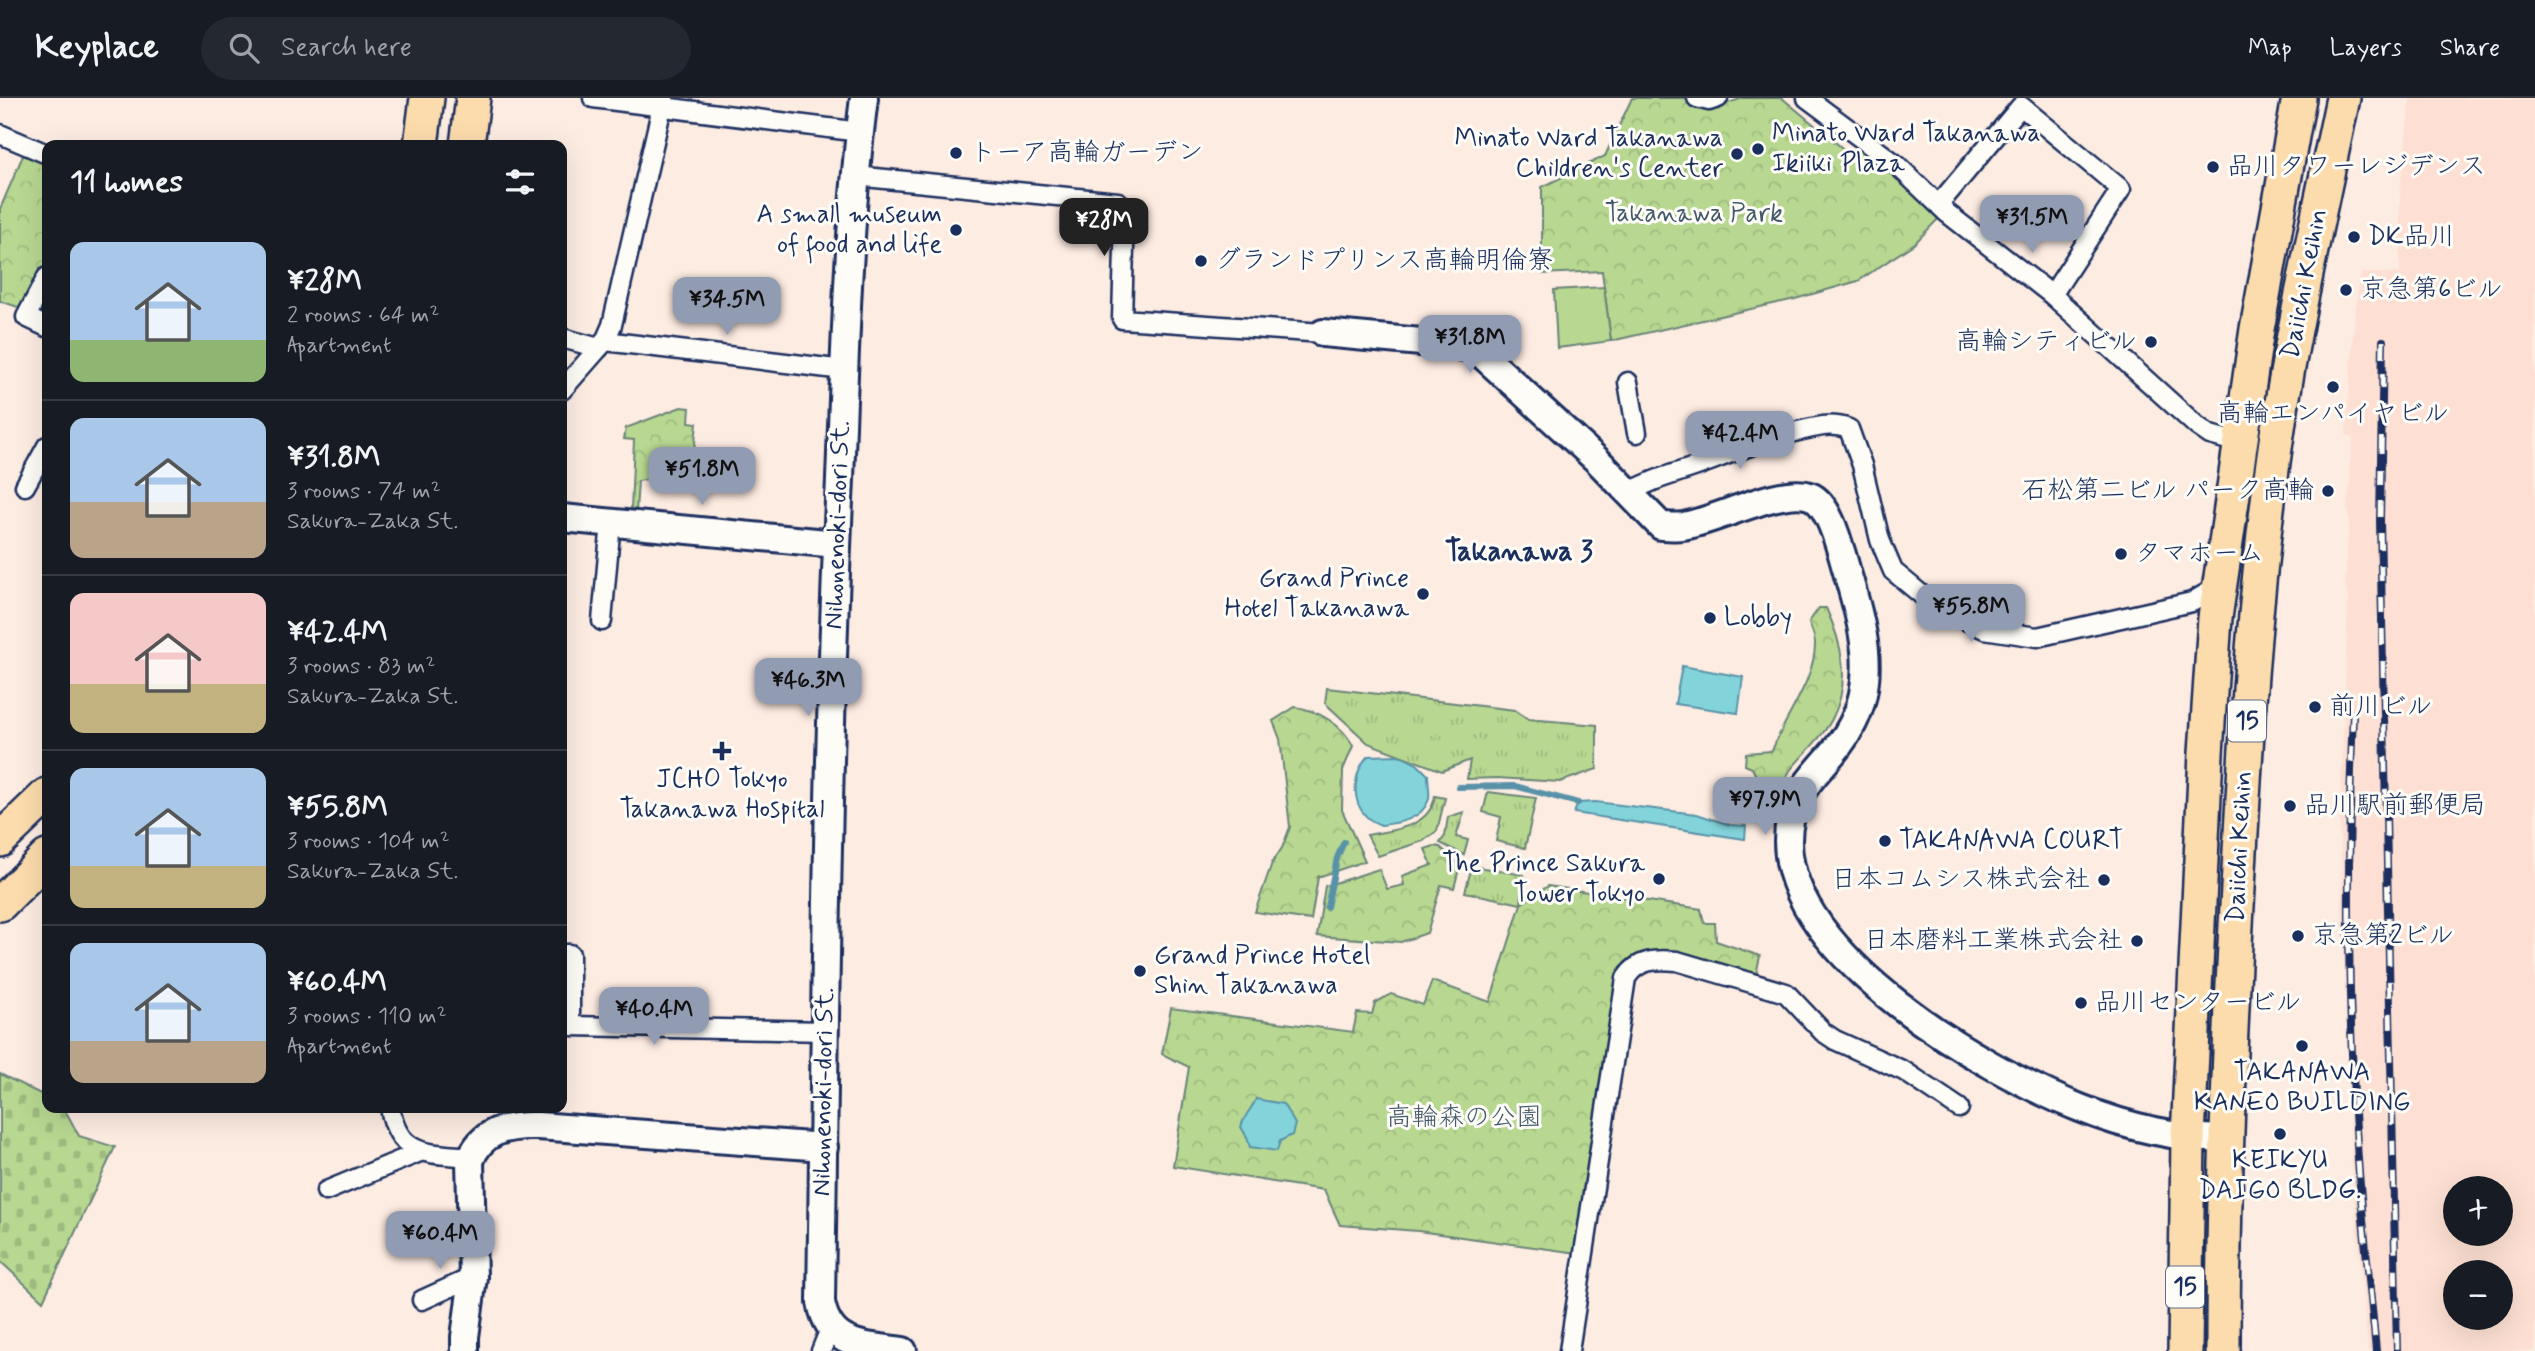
<!DOCTYPE html>
<meta charset="utf-8">
<style>
:root{--surface:#171b24;--page:#242831;--text:#f1f3f6;--muted:#9ea1a6;--line:#363941;--accent:#919bb2}
body{margin:0;font-family:Mynerve,"Klee One",sans-serif;background:var(--page);color:var(--text);height:100vh;display:flex;flex-direction:column;font-size:26px;white-space:nowrap}
*{box-sizing:border-box;margin:0}
p{font-size:23px;color:var(--muted)}
.icon{flex:none;width:38px;height:38px;fill:none;stroke:currentColor;stroke-width:2;stroke-linecap:round;stroke-linejoin:round}
.map{position:relative;flex:1;overflow:hidden}
.panel{position:absolute;left:42px;top:42px;width:525px;height:973px;display:flex;flex-direction:column;background:var(--surface);border-radius:14px;box-shadow:0 7px 28px #0002}
.panel>*{flex:none}
.buttons{position:absolute;left:2443px;top:1078px;display:grid;gap:14px}
.buttons a{display:grid;place-items:center;width:70px;height:70px;border-radius:50%;background:var(--surface);box-shadow:0 7px 28px #0002;font-size:35px}
.price{position:absolute;translate:-50% -60px;padding:0 16px;border-radius:14px;background:var(--accent);color:#111;font-size:23px;line-height:46px;filter:drop-shadow(0 2px 4px #0008)}
.price::after{content:'';position:absolute;left:50%;top:42px;width:21px;height:16px;margin-left:-10px;background:inherit;clip-path:polygon(0 0,100% 0,50% 100%)}
.price.selected{background:#222;color:#fff}
ul{padding:0;list-style:none}
li{display:flex;align-items:center;gap:21px;height:175px;padding:0 28px}
li+li{border-top:2px solid var(--line)}
li span{display:grid;place-items:center;flex:none;width:196px;height:140px;border-radius:14px;color:#555}
li>.icon{margin-inline-start:auto}
span .icon{width:84px;height:84px;fill:#fffc;stroke-width:1}
li b{font-size:30px}
h2{display:flex;justify-content:space-between;align-items:center;height:84px;padding:0 28px;font-size:30px}
header{display:flex;align-items:center;gap:42px;box-sizing:border-box;height:98px;padding:0 35px;background:var(--surface);border-bottom:2px solid var(--line)}
header strong{font-size:33px}
nav{display:flex;gap:38px;margin-inline-start:auto;font-size:24px}
.search{width:490px;height:63px;background:var(--page);display:flex;align-items:center;gap:18px;box-sizing:border-box;padding:0 24px;border-radius:38px;color:var(--muted);font-size:26px}
.map>svg:first-child{display:block}
.built{fill:#fde0d3;fill-rule:evenodd}
.grass{fill:url(#grass-tufts);stroke:#6a8478;stroke-width:2}
.forest{fill:url(#forest-crowns);stroke:#6a8478;stroke-width:2}
.cemetery{fill:url(#cemetery-stones);stroke:#6a8478;stroke-width:2}
.garden{fill:#b8d891;stroke:#6a8478;stroke-width:2}
.water{fill:#83d4da;stroke:#5992a8;stroke-width:2}
.lines{fill:none;stroke-linecap:round;stroke-linejoin:round}
.stream{stroke:#5992a8;stroke-width:6}
.street-casing{stroke:#1b2f5e;stroke-width:23}
.secondary-casing{stroke:#1b2f5e;stroke-width:32}
.highway-casing{stroke:#1b2f5e;stroke-width:38}
.street{stroke:#fdfcf7;stroke-width:18}
.secondary{stroke:#fdfcf7;stroke-width:26}
.highway{stroke:#fcdcac;stroke-width:33}
.rail-casing{stroke:#1b2f5e;stroke-width:8}
.rail{stroke:#fdfcf7;stroke-width:5;stroke-dasharray:16;stroke-linecap:butt}
.poi-dot{fill:#1b2f5e;stroke:#fdfcf7;stroke-width:2.5}
.labels{text-anchor:middle;dominant-baseline:central;stroke-width:6;stroke-linejoin:round;paint-order:stroke}
.shield{fill:#fdfcf7;stroke:#5f6c8c;stroke-width:2}
.shield-label{font-size:24px;font-weight:bold;fill:#1b2f5e}
.poi-label{font-size:26px;fill:#1b2f5e;stroke:#fdfcf7;text-anchor:start}
.park-label{font-size:26px;fill:#42596b;stroke:#fdfcf7}
.street-label{font-size:26px;fill:#1b2f5e;stroke:#fdfcf7}
.neighbourhood-label{font-size:28px;font-weight:bold;fill:#1b2f5e;stroke:#fdfcf7}
</style>
<header>
<strong>Keyplace</strong>
<div class="search"><svg class="icon" aria-label="search" viewBox="0 0 24 24"><circle cx="10" cy="10" r="6"/><path d="M15 15l6 6"/></svg>Search here</div>
<nav><a>Map</a><a>Layers</a><a>Share</a></nav>
</header>
<div class="map">
<svg width="2535" height="1253" viewBox="0 0 2535 1253">
<defs>
<pattern id="grass-tufts" width="24" height="20" patternUnits="userSpaceOnUse" patternTransform="scale(1.75)"><rect width="24" height="20" fill="#b8d891"/><path d="M3 7l-1-3M5 7V3M7 7l1-3M15 17l-1-3M17 17v-4M19 17l1-3" fill="none" stroke="#9eba7f"/></pattern>
<pattern id="forest-crowns" width="20" height="18" patternUnits="userSpaceOnUse" patternTransform="scale(1.75)"><rect width="20" height="18" fill="#b8d891"/><path d="M2 6a3 3 0 1 1 6 0M12 15a3 3 0 1 1 6 0" fill="none" stroke="#9eba7f"/></pattern>
<pattern id="cemetery-stones" width="16" height="16" patternUnits="userSpaceOnUse" patternTransform="scale(1.75)"><rect width="16" height="16" fill="#b8d891"/><path d="M2 7V4a2 2 0 0 1 4 0v3zM10 15v-3a2 2 0 0 1 4 0v3z" fill="#9eba7f"/></pattern>
</defs>
<rect width="100%" height="100%" fill="#fdece2"/>
<filter id="ink" filterUnits="userSpaceOnUse"><feTurbulence type="fractalNoise" baseFrequency=".0143" numOctaves="2"/><feDisplacementMap in="SourceGraphic" scale="14" xChannelSelector="R" yChannelSelector="G"/><feConvolveMatrix kernelMatrix="1 2 1 2 8 2 1 2 1" color-interpolation-filters="sRGB"/></filter>
<g filter="url(#ink)">
<path class="built" d="M 2410,0 L 2535,0 L 2535,1253 L 2368,1253 L 2352,1072 L 2343,836 L 2340,725 L 2348,500 L 2345,485 L 2349,422 L 2347,408 L 2351,379 L 2349,374 L 2353,341 L 2346,336 L 2355,213 L 2361,175 L 2400,175 L 2400,94 ZM 2455,1090 L 2501,1090 L 2501,1136 L 2455,1136 ZM 2455,1174 L 2501,1174 L 2501,1220 L 2455,1220 Z"/>
<g class="grass">
<polygon points="1327,590 1515,612 1528,621 1597,627 1597,671 1560,684 1497,680 1467,681 1470,662 1442,673 1368,645 1325,605"/>
<polygon points="1488,694 1536,700 1525,750 1496,743 1501,719 1483,714"/>
<path d="M 1435,698 L 1445,700 L 1437,733 L 1423,743 L 1378,758 L 1367,737 C 1393,732 1430,730 1435,698 Z"/>
<polygon points="1464,714 1456,739 1468,742 1464,757 1440,745 1445,738 1448,719"/>
<polygon points="1472,768 1524,777 1521,806 1465,794"/>
</g>
<g class="forest">
<polygon points="1632,0 1692,0 1708,12 1743,0 1782,0 1847,54 1862,53 1900,80 1940,119 1915,145 1858,183 1795,201 1611,243 1602,173 1542,176 1542,89 1605,58"/>
<polygon points="24,55 47,63 47,168 24,211 0,203 0,111"/>
<polygon points="681,309 690,310 689,324 697,325 692,374 638,383 636,413 631,412 634,342 624,341 626,330"/>
<path d="M 1819,510 L 1826,510 C 1842,545 1851,583 1833,619 C 1824,638 1805,654 1792,670 C 1783,682 1776,699 1769,713 L 1754,710 L 1761,688 L 1752,670 L 1745,667 L 1746,655 L 1772,653 C 1784,620 1816,581 1815,545 C 1815,538 1811,531 1809,524 Z"/>
<path d="M 1295,609 C 1318,612 1343,627 1353,648 L 1343,672 L 1342,712 L 1365,763 L 1318,779 L 1311,822 L 1255,814 L 1272,765 L 1282,750 L 1290,729 L 1280,641 L 1273,623 Z"/>
<polygon points="1434,748 1440,749 1460,767 1454,790 1441,787 1427,835 1401,844 1317,838 1325,788 1379,771 1387,791 1404,787 1402,778 1432,767 1425,751"/>
<polygon points="1548,788 1701,811 1704,825 1715,825 1716,843 1760,858 1754,886 1677,863 1631,872 1584,1156 1418,1133 1340,1127 1324,1092 1173,1068 1189,969 1162,956 1171,910 1353,934 1357,915 1372,916 1375,905 1391,896 1423,907 1432,883 1490,904 1521,806"/>
</g>
<polygon class="cemetery" points="0,976 47,999 47,1010 64,1010 79,1038 115,1049 43,1203 0,1163"/>
<polygon class="garden" points="1604,189 1611,243 1557,250 1554,192"/>
<g class="water">
<polygon points="1682,568 1743,579 1738,615 1675,606"/>
<path d="M 1399,657 L 1417,666 L 1428,677 C 1428,684 1430,694 1429,701 C 1422,722 1399,725 1381,727 C 1376,725 1369,722 1366,718 C 1350,702 1354,673 1368,658 Z"/>
<polygon points="1595,704 1697,716 1730,727 1746,728 1745,741 1574,715 1578,705"/>
<path d="M 1256,1001 L 1283,1006 L 1295,1026 L 1292,1037 L 1280,1043 L 1277,1053 L 1250,1049 L 1247,1039 L 1241,1029 C 1245,1015 1251,1013 1256,1001 Z"/>
</g>
<g class="lines">
<g class="stream">
<polyline points="1458,689 1515,688 1578,705"/>
<polyline points="1327,809 1337,760 1344,744"/>
</g>
<defs>
<g id="street">
<polyline points="593,0 860,34"/>
<polyline points="1697,0 1709,3 1718,0"/>
<polyline points="1807,0 1897,67 1947,115 2052,197 2197,328 2210,337 2239,345"/>
<polyline points="0,36 47,56"/>
<polyline points="855,78 1118,104 1123,108 1125,115 1122,221 1323,235"/>
<polyline points="1939,106 2021,8 2121,91 2052,197"/>
<polyline points="47,179 26,219 47,229"/>
<polyline points="562,240 599,250"/>
<polyline points="605,243 844,272"/>
<polyline points="1628,284 1637,335"/>
<polyline points="562,292 605,243 612,227 664,0"/>
<polyline points="25,388 47,348"/>
<path d="M 1629,395 C 1650,382 1671,377 1694,369 C 1735,354 1779,335 1823,328 C 1832,327 1841,328 1849,331 L 1862,367 L 1880,442 L 1893,473 L 1934,507 L 1984,531 L 2037,539 L 2192,504 L 2219,488"/>
<polyline points="602,523 611,424"/>
<polyline points="562,856 570,856 570,928 825,933"/>
<path d="M 390,1010 C 399,1060 429,1055 471,1059"/>
<polyline points="326,1093 420,1054"/>
<polyline points="422,1202 473,1179"/>
<polyline points="821,1253 830,1231"/>
<path d="M 1569,1253 L 1626,880 C 1638,861 1656,861 1677,863 L 1786,895 L 1823,934 L 1835,942 L 1904,973 L 1959,1010"/>
</g>
<g id="secondary">
<path d="M 864,0 C 848,126 845,254 840,381 C 827,655 825,930 821,1204 C 829,1250 865,1247 903,1253"/>
<path d="M 1323,235 L 1443,246 L 1468,249 L 1478,253 L 1597,362 L 1661,428 C 1668,428 1676,429 1683,428 C 1716,423 1781,388 1810,398 C 1828,405 1838,443 1843,460 C 1858,514 1880,571 1853,625 C 1830,671 1788,685 1788,743 C 1788,860 1986,973 2080,1010 C 2127,1029 2175,1040 2225,1041"/>
<polyline points="562,420 837,446"/>
<path d="M 465,1253 L 465,1239 L 473,1179 L 470,1063 C 481,1032 508,1027 538,1028 L 824,1049"/>
</g>
<g id="highway">
<polyline points="421,47 427,0"/>
<polyline points="467,47 473,0"/>
<polyline points="0,742 47,697"/>
<polyline points="0,806 47,759"/>
<polyline points="2185,1253 2188,1040 2206,655 2215,520 2257,231 2299,0"/>
<path d="M 2223,1253 C 2223,1092 2230,932 2239,772 C 2247,622 2256,472 2279,323 C 2296,215 2321,107 2343,0"/>
</g>
</defs>
<use href="#street" class="street-casing"/>
<use href="#secondary" class="secondary-casing"/>
<use href="#highway" class="highway-casing"/>
<use href="#street" class="street"/>
<use href="#secondary" class="secondary"/>
<use href="#highway" class="highway"/>
<defs>
<g id="rail">
<polyline points="2383,243 2380,423 2397,1253"/>
<path d="M 2353,616 C 2347,759 2347,903 2357,1046 C 2361,1115 2370,1184 2376,1253"/>
</g>
</defs>
<use href="#rail" class="rail-casing"/>
<use href="#rail" class="rail"/>
</g>
</g>
<g class="poi-dot">
<circle cx="1758" cy="51" r="7"/>
<circle cx="956" cy="55" r="7"/>
<circle cx="1737" cy="56" r="7"/>
<circle cx="2213" cy="69" r="7"/>
<circle cx="956" cy="132" r="7"/>
<circle cx="2354" cy="139" r="7"/>
<circle cx="1201" cy="163" r="7"/>
<circle cx="2346" cy="192" r="7"/>
<circle cx="2151" cy="244" r="7"/>
<circle cx="2333" cy="289" r="7"/>
<circle cx="2328" cy="393" r="7"/>
<circle cx="2121" cy="456" r="7"/>
<circle cx="1423" cy="496" r="7"/>
<circle cx="1710" cy="520" r="7"/>
<circle cx="2315" cy="609" r="7"/>
<path d="M718.5 642.5h7v7h7v7h-7v7h-7v-7h-7v-7h7z"/>
<circle cx="2290" cy="708" r="7"/>
<circle cx="1885" cy="743" r="7"/>
<circle cx="1659" cy="781" r="7"/>
<circle cx="2104" cy="782" r="7"/>
<circle cx="2298" cy="838" r="7"/>
<circle cx="2137" cy="843" r="7"/>
<circle cx="1140" cy="873" r="7"/>
<circle cx="2081" cy="905" r="7"/>
<circle cx="2302" cy="948" r="7"/>
<circle cx="2280" cy="1036" r="7"/>
</g>
<g class="labels">
<g class="shield">
<rect x="2228" y="602.5" width="38" height="41" rx="5"/>
<rect x="2166" y="1168.5" width="38" height="41" rx="5"/>
</g>
<g class="shield-label">
<text x="2247" y="623">15</text>
<text x="2185" y="1189">15</text>
</g>
<g class="poi-label">
<text x="1772" y="36">Minato Ward Takanawa<tspan x="1772" dy="30">Ikiiki Plaza</tspan></text>
<text x="1723" y="41" text-anchor="end">Minato Ward Takanawa<tspan x="1723" dy="30">Children's Center</tspan></text>
<text x="970" y="55">トーア高輪ガーデン</text>
<text x="2227" y="69">品川タワーレジデンス</text>
<text x="942" y="117" text-anchor="end">A small museum<tspan x="942" dy="30">of food and life</tspan></text>
<text x="2368" y="139">DK品川</text>
<text x="1215" y="163">グランドプリンス高輪明倫寮</text>
<text x="2360" y="192">京急第6ビル</text>
<text x="2137" y="244" text-anchor="end">高輪シティビル</text>
<text x="2333" y="316" text-anchor="middle">高輪エンパイヤビル</text>
<text x="2314" y="393" text-anchor="end">石松第二ビル パーク高輪</text>
<text x="2135" y="456">タマホーム</text>
<text x="1409" y="481" text-anchor="end">Grand Prince<tspan x="1409" dy="30">Hotel Takanawa</tspan></text>
<text x="1724" y="520">Lobby</text>
<text x="2329" y="609">前川ビル</text>
<text x="722" y="682" text-anchor="middle">JCHO Tokyo<tspan x="722" dy="30">Takanawa Hospital</tspan></text>
<text x="2304" y="708">品川駅前郵便局</text>
<text x="1899" y="743">TAKANAWA COURT</text>
<text x="1645" y="766" text-anchor="end">The Prince Sakura<tspan x="1645" dy="30">Tower Tokyo</tspan></text>
<text x="2090" y="782" text-anchor="end">日本コムシス株式会社</text>
<text x="2312" y="838">京急第2ビル</text>
<text x="2123" y="843" text-anchor="end">日本磨料工業株式会社</text>
<text x="1154" y="858">Grand Prince Hotel<tspan x="1154" dy="30">Shin Takanawa</tspan></text>
<text x="2095" y="905">品川センタービル</text>
<text x="2302" y="975" text-anchor="middle">TAKANAWA<tspan x="2302" dy="30">KANEO BUILDING</tspan></text>
<text x="2280" y="1063" text-anchor="middle">KEIKYU<tspan x="2280" dy="30">DAIGO BLDG.</tspan></text>
</g>
<g class="park-label">
<text x="1694" y="116">Takanawa Park</text>
<text x="1464" y="1020">高輪森の公園</text>
</g>
<g class="street-label">
<text transform="translate(2305 186) rotate(-79)">Daiichi Keihin</text>
<text transform="translate(838 427) rotate(-88)">Nihonenoki-dori St.</text>
<text transform="translate(2240 749) rotate(-87)">Daiichi Keihin</text>
<text transform="translate(824 994) rotate(-89)">Nihonenoki-dori St.</text>
</g>
<g class="neighbourhood-label">
<text x="1519" y="454">Takanawa 3</text>
</g>
</g>
</svg>
<div class="buttons">
<a>+</a>
<a>−</a>
</div>
<b class="price" style="left:2032px;top:157px">¥31.5M</b>
<b class="price selected" style="left:1104px;top:160px">¥28M</b>
<b class="price" style="left:727px;top:239px">¥34.5M</b>
<b class="price" style="left:1470px;top:277px">¥31.8M</b>
<b class="price" style="left:1740px;top:373px">¥42.4M</b>
<b class="price" style="left:702px;top:409px">¥51.8M</b>
<b class="price" style="left:1971px;top:546px">¥55.8M</b>
<b class="price" style="left:808px;top:620px">¥46.3M</b>
<b class="price" style="left:1765px;top:739px">¥97.9M</b>
<b class="price" style="left:654px;top:949px">¥40.4M</b>
<b class="price" style="left:440px;top:1173px">¥60.4M</b>
<section class="panel">
<h2>11 homes<svg class="icon" aria-label="filters" viewBox="0 0 24 24"><path d="M4 7h16M4 17h16"/><circle cx="9" cy="7" r="2"/><circle cx="15" cy="17" r="2"/></svg></h2>
<ul>
<li><span style="background:linear-gradient(#a9c7e8 70%,#8fb573 0)"><svg class="icon" aria-label="home" viewBox="0 0 24 24"><path d="M3 11l9-7 9 7M6 9v11h12V9"/></svg></span><div><b>¥28M</b><p>2 rooms · 64 m²</p><p>Apartment</p></div></li>
<li><span style="background:linear-gradient(#a9c7e8 60%,#b9a48a 0)"><svg class="icon" aria-label="home" viewBox="0 0 24 24"><path d="M3 11l9-7 9 7M6 9v11h12V9"/></svg></span><div><b>¥31.8M</b><p>3 rooms · 74 m²</p><p>Sakura-Zaka St.</p></div></li>
<li><span style="background:linear-gradient(#f6c9c9 65%,#c2b280 0)"><svg class="icon" aria-label="home" viewBox="0 0 24 24"><path d="M3 11l9-7 9 7M6 9v11h12V9"/></svg></span><div><b>¥42.4M</b><p>3 rooms · 83 m²</p><p>Sakura-Zaka St.</p></div></li>
<li><span style="background:linear-gradient(#a9c7e8 70%,#c2b280 0)"><svg class="icon" aria-label="home" viewBox="0 0 24 24"><path d="M3 11l9-7 9 7M6 9v11h12V9"/></svg></span><div><b>¥55.8M</b><p>3 rooms · 104 m²</p><p>Sakura-Zaka St.</p></div></li>
<li><span style="background:linear-gradient(#a9c7e8 70%,#b9a48a 0)"><svg class="icon" aria-label="home" viewBox="0 0 24 24"><path d="M3 11l9-7 9 7M6 9v11h12V9"/></svg></span><div><b>¥60.4M</b><p>3 rooms · 110 m²</p><p>Apartment</p></div></li>
</ul>
</section>
</div>
